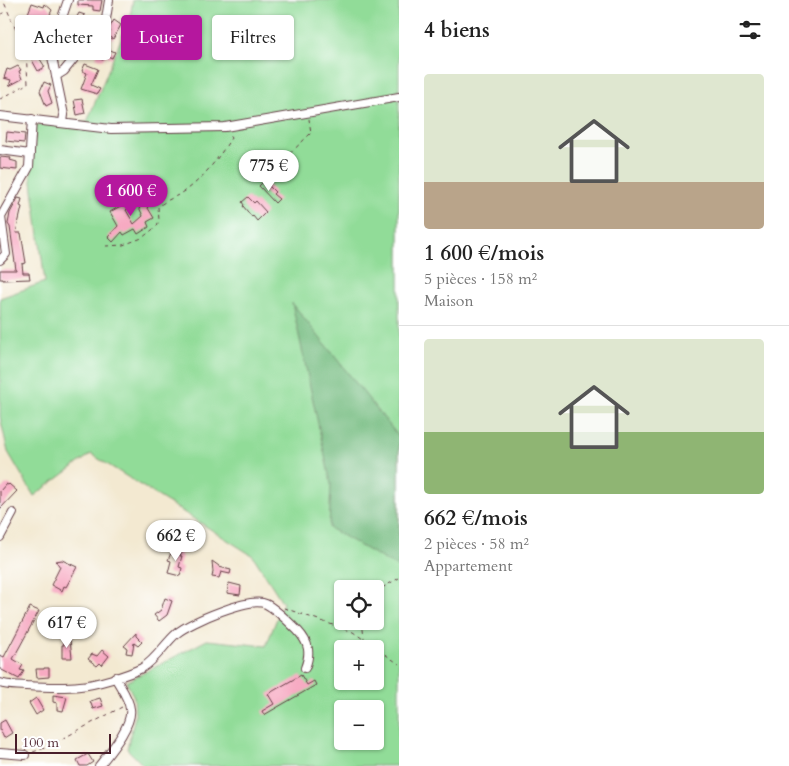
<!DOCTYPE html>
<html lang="fr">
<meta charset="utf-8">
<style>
:root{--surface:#fff;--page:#f2f2f2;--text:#222;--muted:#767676;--line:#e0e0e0;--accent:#b5179e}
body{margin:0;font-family:Cardo,serif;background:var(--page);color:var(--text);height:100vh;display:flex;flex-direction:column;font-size:19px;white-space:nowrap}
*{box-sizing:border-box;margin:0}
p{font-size:16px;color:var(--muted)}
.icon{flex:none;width:28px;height:28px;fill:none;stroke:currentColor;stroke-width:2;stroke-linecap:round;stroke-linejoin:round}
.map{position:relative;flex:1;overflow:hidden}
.details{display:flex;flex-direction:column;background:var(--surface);width:390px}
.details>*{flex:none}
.top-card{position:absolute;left:15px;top:15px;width:309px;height:45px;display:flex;gap:10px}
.fabs{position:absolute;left:334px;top:580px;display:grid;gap:10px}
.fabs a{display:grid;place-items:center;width:50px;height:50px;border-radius:5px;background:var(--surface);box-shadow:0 1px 4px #0004;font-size:25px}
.scale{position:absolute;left:15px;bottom:12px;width:96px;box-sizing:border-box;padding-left:5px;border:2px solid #4a1f2b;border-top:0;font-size:14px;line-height:18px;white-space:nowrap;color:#4a1f2b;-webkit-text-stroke:4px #fff;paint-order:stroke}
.price{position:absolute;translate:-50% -42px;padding:0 11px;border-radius:18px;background:#fff;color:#222;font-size:16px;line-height:32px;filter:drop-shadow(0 1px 2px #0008)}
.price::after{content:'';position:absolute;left:50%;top:30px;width:15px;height:11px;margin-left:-8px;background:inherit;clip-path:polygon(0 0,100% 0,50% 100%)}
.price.selected{background:var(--accent);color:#fff}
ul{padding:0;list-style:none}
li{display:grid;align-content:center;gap:10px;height:265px;padding:0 25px}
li+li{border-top:1px solid var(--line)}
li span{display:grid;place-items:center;height:155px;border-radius:5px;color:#555}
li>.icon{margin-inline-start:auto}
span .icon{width:90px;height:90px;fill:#fffc;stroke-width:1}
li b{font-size:21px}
h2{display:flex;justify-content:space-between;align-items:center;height:60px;padding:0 25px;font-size:21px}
.pill{padding:0 18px;border-radius:5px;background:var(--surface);box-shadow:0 1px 4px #0004;font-size:18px;line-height:45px}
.pill.selected{background:var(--accent);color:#fff}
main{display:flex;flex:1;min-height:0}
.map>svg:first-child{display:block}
.green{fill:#91dc98;stroke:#6e7e62;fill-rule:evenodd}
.forest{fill:#74bc80;stroke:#5f6e56}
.building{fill:#f7aac2;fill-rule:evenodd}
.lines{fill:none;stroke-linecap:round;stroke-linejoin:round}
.minor-casing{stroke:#633d44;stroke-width:10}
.path{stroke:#633d44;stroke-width:1;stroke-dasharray:4 4;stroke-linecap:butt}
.minor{stroke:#fff;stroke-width:8}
</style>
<main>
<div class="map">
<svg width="399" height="766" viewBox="0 0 399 766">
<rect width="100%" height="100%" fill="#fff"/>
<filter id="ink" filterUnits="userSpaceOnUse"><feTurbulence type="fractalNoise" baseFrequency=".02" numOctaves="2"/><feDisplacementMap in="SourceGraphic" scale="10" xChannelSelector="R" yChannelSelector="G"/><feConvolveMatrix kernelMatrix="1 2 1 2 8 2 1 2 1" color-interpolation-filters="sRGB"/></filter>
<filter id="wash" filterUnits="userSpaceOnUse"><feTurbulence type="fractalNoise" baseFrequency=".0096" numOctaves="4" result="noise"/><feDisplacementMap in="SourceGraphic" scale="20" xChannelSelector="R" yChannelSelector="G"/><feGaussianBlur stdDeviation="1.12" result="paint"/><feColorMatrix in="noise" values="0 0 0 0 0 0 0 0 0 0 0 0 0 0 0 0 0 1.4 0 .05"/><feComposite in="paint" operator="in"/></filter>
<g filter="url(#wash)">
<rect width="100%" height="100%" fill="#f3e9d1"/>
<path class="green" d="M 133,0 L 399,0 L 399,766 L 144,766 L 127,749 L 135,716 L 134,697 L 126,682 L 207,640 L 266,646 L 283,603 L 253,556 L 91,454 L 34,496 L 8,452 L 0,417 L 0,298 L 45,282 L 31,174 L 36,125 L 87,122 L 130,17 ZM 342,589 L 375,589 L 375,621 L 342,621 ZM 342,649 L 375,649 L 375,681 L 342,681 ZM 342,709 L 375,709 L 375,741 L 342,741 Z"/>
<polygon class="forest" points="292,303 399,437 399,568 329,528 331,484"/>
<g id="blocks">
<g class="building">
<polygon points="78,0 102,0 100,11 93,10 93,6 78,5"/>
<polygon points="32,3 44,7 45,4 52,10 50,14 53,16 45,40 40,38 39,40 31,37 37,19 27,16"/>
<polygon points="79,13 85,15 80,27 73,24"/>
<polygon points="114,20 121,25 113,39 107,36 110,31 108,30"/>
<polygon points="73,33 79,38 72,52 64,50 67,39"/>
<polygon points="99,45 115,52 112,58 106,55 103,60 96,57 99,50 97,50"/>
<polygon points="38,56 45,67 38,71 32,60"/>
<polygon points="85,64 98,69 91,85 100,89 97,94 81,89 87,73 82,71"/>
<polygon points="18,66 21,70 19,71 22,79 9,86 11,80 4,78 7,69 10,70"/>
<polygon points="44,82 51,85 48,91 52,103 46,106 40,91"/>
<polygon points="82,99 85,113 77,115 74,100"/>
<polygon points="7,132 25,134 24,143 6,141"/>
<polygon points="0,157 11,158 10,160 17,162 17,170 0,168"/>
<polygon points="264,181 275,192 273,194 279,199 275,203 259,186"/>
<path d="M 134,193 L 136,197 L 140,195 L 154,218 L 147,222 L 149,227 L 138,234 L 135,229 L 124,235 L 122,232 L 113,242 L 108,237 L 118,226 L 110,212 L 124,204 L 122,200 ZM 137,203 L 143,216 L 134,224 L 126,210 Z"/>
<polygon points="248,197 254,203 256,201 266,212 257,221 253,216 252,217 243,206 244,205 242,202"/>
<polygon points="18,198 22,199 20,206 22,207 16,233 21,233 26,263 22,264 23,273 29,273 30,279 3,280 3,279 0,279 0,270 16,270 10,227 8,224 10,213"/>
<polygon points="6,484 8,485 9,484 17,491 0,509 0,491"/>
<polygon points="179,545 184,548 180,556 182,556 179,567 182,568 180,576 168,573 171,561 168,560 171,553 173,555"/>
<polygon points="62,560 77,567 66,587 64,586 62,591 51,585 60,567 56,561"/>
<polygon points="212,561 219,566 219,567 231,570 230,574 221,572 219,578 212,577 213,572"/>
<polygon points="229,583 241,586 240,595 227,593"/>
<polygon points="165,598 172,601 167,615 159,621 154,615 161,610"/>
<polygon points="30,607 39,611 13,659 23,665 20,670 24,671 19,679 0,669 0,655 4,657"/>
<polygon points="136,633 136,636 142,642 138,646 134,643 132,654 126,653 127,648 124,646"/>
<polygon points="64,639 70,639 72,658 62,658 62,645 64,645"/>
<polygon points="102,650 109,656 102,665 100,663 97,666 88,659 92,654 97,656"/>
<polygon points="44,668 49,668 49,677 37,678 36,669 44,669"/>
<polygon points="301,675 307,685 314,681 316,685 264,715 262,711 274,704 268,694"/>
<polygon points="53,695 67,697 63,711 57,710 57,703 53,702"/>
<polygon points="36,698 43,710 36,715 29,703"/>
<polygon points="100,698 103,706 93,709 90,701"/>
<polygon points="5,720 12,733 4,738 0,730 0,723"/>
<polygon points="88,754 93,762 87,766 80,766 77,760"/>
</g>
</g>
</g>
<g filter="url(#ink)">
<use href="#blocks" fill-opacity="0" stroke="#633d44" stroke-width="1"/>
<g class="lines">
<defs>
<g id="minor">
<polyline points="56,76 64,71 106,19 109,0"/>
<polyline points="0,116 111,129 225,127 399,97"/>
<polyline points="63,122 64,115 51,52 52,47 68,0"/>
<polyline points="0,150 30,154"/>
<polyline points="0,260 6,254 1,217 29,167 32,119"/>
<polyline points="0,537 13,513"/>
<path d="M 0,683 C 8,686 18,685 26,686 C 44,687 63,688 80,686 C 95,685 128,675 142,668 C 156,660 165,643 177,633 C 191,622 250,596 266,604 C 276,609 290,623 298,631 C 309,643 311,653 305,668"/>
<polyline points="0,753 25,755"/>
<path d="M 99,766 C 109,753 133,725 130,709 C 129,698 120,687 115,677"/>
</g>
</defs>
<use href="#minor" class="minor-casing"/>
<g class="path">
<polyline points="0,15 6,11"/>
<polyline points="21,42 43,48"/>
<polyline points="0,99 17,90 28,83 26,53 3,0"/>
<polyline points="273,170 311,133 309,119"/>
<path d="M 106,246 L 123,245 L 142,238 L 157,226 L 159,220 L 158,207 C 167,199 179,196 188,189 C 205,176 220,156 231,138 L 228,134"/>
<polyline points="375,592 399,578"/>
<polyline points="284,608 353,632 399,664"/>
<polyline points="362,621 364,638"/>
<polyline points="33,752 45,748 122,707"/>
</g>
<use href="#minor" class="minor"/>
</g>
</g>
</svg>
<div class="fabs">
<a><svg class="icon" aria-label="locate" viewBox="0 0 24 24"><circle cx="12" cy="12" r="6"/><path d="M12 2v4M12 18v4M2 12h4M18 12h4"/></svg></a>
<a>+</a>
<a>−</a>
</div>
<div class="scale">100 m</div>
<b class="price" style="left:269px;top:192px">775 €</b>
<b class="price selected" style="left:131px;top:217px">1 600 €</b>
<b class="price" style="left:176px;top:562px">662 €</b>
<b class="price" style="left:67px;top:649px">617 €</b>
<div class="top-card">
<a class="pill">Acheter</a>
<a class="pill selected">Louer</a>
<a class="pill">Filtres</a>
</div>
</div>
<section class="details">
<h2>4 biens<svg class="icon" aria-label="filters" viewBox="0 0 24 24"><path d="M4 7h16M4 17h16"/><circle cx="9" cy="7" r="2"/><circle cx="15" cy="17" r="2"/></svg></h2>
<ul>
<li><span style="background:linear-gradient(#dfe7d0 70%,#b9a48a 0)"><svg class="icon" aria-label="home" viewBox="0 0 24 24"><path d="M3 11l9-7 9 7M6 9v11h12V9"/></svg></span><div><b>1 600 €/mois</b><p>5 pièces · 158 m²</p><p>Maison</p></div></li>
<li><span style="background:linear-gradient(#dfe7d0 60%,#8fb573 0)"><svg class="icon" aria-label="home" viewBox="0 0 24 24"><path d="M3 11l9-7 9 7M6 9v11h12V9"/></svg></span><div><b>662 €/mois</b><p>2 pièces · 58 m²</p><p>Appartement</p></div></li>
</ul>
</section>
</main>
